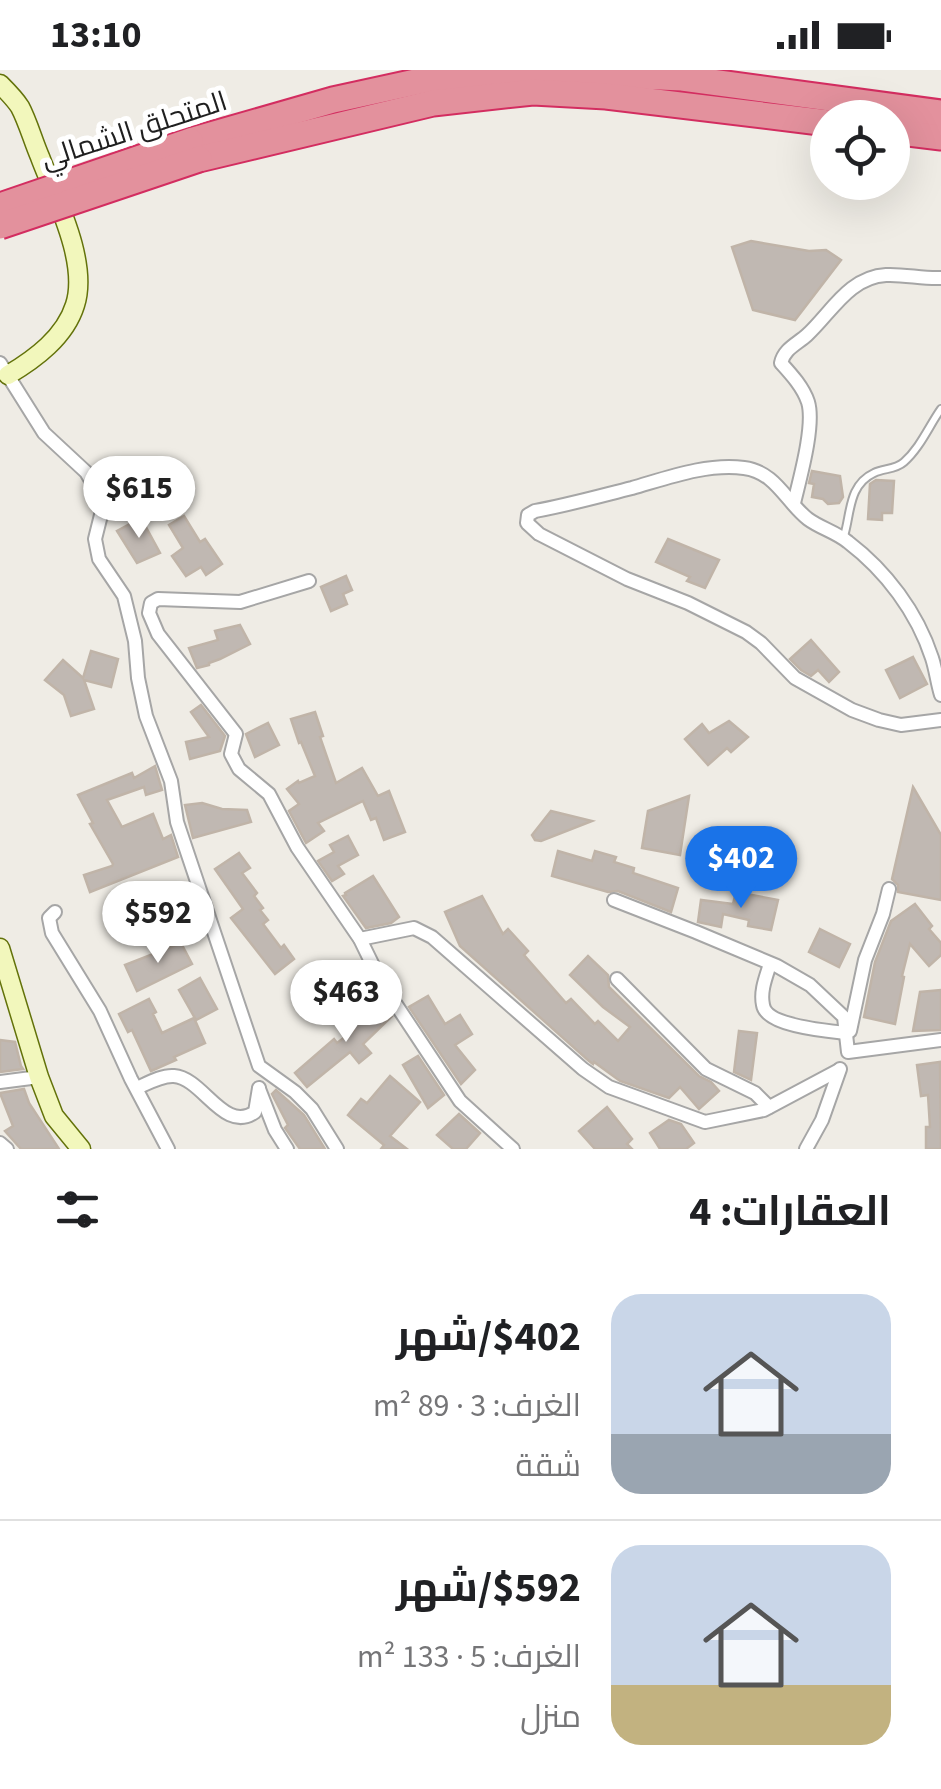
<!DOCTYPE html>
<html lang="ar">
<meta charset="utf-8">
<style>
:root{--surface:#fff;--page:#f2f2f2;--text:#202124;--muted:#757577;--line:#e0e0e0;--accent:#1a73e8}
body{margin:0;font-family:"Source Sans 3",Cairo,sans-serif;background:var(--page);color:var(--text);direction:rtl;height:100vh;display:flex;flex-direction:column;font-size:38px;white-space:nowrap}
*{box-sizing:border-box;margin:0}
p{font-size:32px;color:var(--muted)}
.icon{flex:none;width:55px;height:55px;fill:none;stroke:currentColor;stroke-width:2;stroke-linecap:round;stroke-linejoin:round}
.map{position:relative;height:1079px;overflow:hidden;direction:ltr}
.side{display:flex;flex-direction:column;background:var(--surface);flex:1}
.side>*{flex:none}
.buttons{position:absolute;left:810px;top:30px;display:grid;gap:20px}
.buttons a{display:grid;place-items:center;width:100px;height:100px;border-radius:50%;background:var(--surface);box-shadow:0 10px 40px #0002;font-size:50px}
.price{position:absolute;translate:-50% -85px;padding:0 22px;border-radius:35px;background:#fff;color:#222;font-size:32px;line-height:65px;filter:drop-shadow(0 2px 5px #0008)}
.price::after{content:'';position:absolute;left:50%;top:60px;width:30px;height:22px;margin-left:-15px;background:inherit;clip-path:polygon(0 0,100% 0,50% 100%)}
.price.active{background:var(--accent);color:#fff}
ul{padding:0;list-style:none}
li{display:flex;align-items:center;gap:30px;height:250px;padding:0 50px}
li+li{border-top:2px solid var(--line)}
li span{display:grid;place-items:center;flex:none;width:280px;height:200px;border-radius:30px;color:#555}
li>.icon{margin-inline-start:auto}
span .icon{width:120px;height:120px;fill:#fffc;stroke-width:1}
li b{font-size:42px}
h2{display:flex;justify-content:space-between;align-items:center;height:120px;padding:0 50px;font-size:42px}
.status{display:flex;justify-content:space-between;align-items:center;height:70px;padding:0 50px;background:var(--surface);direction:ltr}
.status svg{height:28px;fill:currentColor}
.map>svg:first-child{display:block}
.building{fill:#c0b8b2;stroke:#c0b4a8;stroke-width:2.5}
.lines{fill:none;stroke-linecap:round;stroke-linejoin:round}
.lane-casing{stroke:#a6a6a6;stroke-width:10}
.street-casing{stroke:#a6a6a6;stroke-width:16}
.secondary-casing{stroke:#63720a;stroke-width:21}
.highway-casing{stroke:#d32d60;stroke-width:29}
.lane{stroke:#fff;stroke-width:6}
.street{stroke:#fff;stroke-width:12}
.secondary{stroke:#f2f7bc;stroke-width:18}
.highway{stroke:#e3919d;stroke-width:25}
.highway-bridge-casing{stroke:#d32d60;stroke-width:29;stroke-linecap:butt}
.highway-bridge{stroke:#e3919d;stroke-width:25}
.labels{text-anchor:middle;dominant-baseline:central;stroke-width:10;stroke-linejoin:round;paint-order:stroke}
.street-label{font-size:28px;fill:#1f1f1f;stroke:#fff}
</style>
<div class="status"><b>13:10</b><svg viewBox="0 0 49 12"><path d="M0 12V9h3v3zM5 12V6h3v6zM10 12V3h3v9zM15 12V0h3v12zM26 1h20v11H26zM47 4h2v5h-2z"/></svg></div>
<div class="map">
<svg width="941" height="1079" viewBox="0 0 941 1079">
<rect width="100%" height="100%" fill="#efece5"/>
<g class="building">
<polygon points="751,171 809,181 826,180 841,190 795,250 753,240 732,177"/>
<polygon points="138,392 149,407 128,424 116,409"/>
<polygon points="812,401 840,406 843,427 839,433 828,434 823,429 812,427 814,414 809,413"/>
<polygon points="876,410 894,411 892,443 882,443 882,450 868,449 870,414"/>
<polygon points="184,446 200,472 205,469 222,494 206,505 201,497 186,506 172,486 183,478 169,455"/>
<polygon points="141,448 160,483 137,493 117,461"/>
<polygon points="668,469 719,490 705,518 687,511 690,507 656,492"/>
<polygon points="346,506 352,520 343,524 347,534 331,541 321,517"/>
<polygon points="240,555 250,574 220,589 209,593 209,595 197,598 189,578 218,570 215,561"/>
<polygon points="811,570 839,602 829,612 818,600 811,606 801,600 790,589"/>
<polygon points="91,581 118,589 111,617 84,610 94,639 71,646 64,625 45,610 63,590 83,608"/>
<polygon points="913,587 927,614 900,628 886,600"/>
<polygon points="201,635 225,666 220,681 190,689 186,672 209,667 191,642"/>
<polygon points="315,642 323,666 320,667 336,713 362,698 378,726 389,721 405,762 384,770 376,748 371,750 363,731 318,753 324,761 306,773 289,741 299,734 287,719 298,711 299,713 315,706 301,672 299,673 291,649"/>
<polygon points="729,651 748,667 731,682 727,678 708,695 685,669 702,654 709,663"/>
<polygon points="268,653 279,675 255,687 246,664"/>
<polygon points="155,696 162,720 146,725 144,717 107,730 122,757 153,744 163,769 171,765 178,787 90,822 84,805 112,796 113,794 90,754 93,753 78,725 132,703 134,708"/>
<polygon points="913,717 941,765 941,830 898,822 898,815 892,809"/>
<polygon points="689,726 680,785 642,778 648,741"/>
<polygon points="202,733 222,739 247,740 251,752 193,768 185,735"/>
<polygon points="551,741 592,751 541,771 535,770 532,765"/>
<polygon points="727,765 783,774 782,795 785,800 783,811 722,802"/>
<polygon points="348,766 358,785 338,796 344,804 332,811 318,791 334,782 330,775"/>
<polygon points="558,781 592,791 595,781 616,787 614,792 634,798 633,803 678,818 671,842 618,821 608,822 552,806"/>
<polygon points="239,783 250,798 242,803 257,823 254,826 263,838 260,840 268,850 263,854 281,878 284,875 294,889 275,904 231,848 243,839 215,799"/>
<polygon points="373,806 399,847 391,853 366,858 343,826 346,825 345,823"/>
<polygon points="736,822 778,830 771,860 748,856 749,850 723,844 721,857 698,852 701,830 733,834"/>
<polygon points="482,826 503,864 508,859 528,881 524,885 566,933 571,929 595,954 598,951 618,971 630,957 603,937 570,905 588,886 608,905 609,917 699,1006 711,1012 719,1021 699,1039 680,1017 669,1028 620,1011 594,992 593,994 589,991 460,876 445,842"/>
<polygon points="915,834 932,856 929,859 941,873 941,885 929,896 910,874 902,906 904,907 895,954 864,947 875,892 891,851"/>
<polygon points="820,859 850,874 839,897 809,882"/>
<polygon points="181,873 192,894 137,921 125,895"/>
<polygon points="200,908 217,939 196,950 179,920"/>
<polygon points="941,920 941,960 913,961 920,922"/>
<polygon points="428,926 445,954 460,945 472,964 455,975 475,1000 461,1014 409,937"/>
<polygon points="149,929 156,942 153,944 162,963 194,948 205,973 174,987 176,990 151,1001 132,960 128,962 119,944"/>
<polygon points="381,930 392,946 363,974 371,983 359,993 350,982 307,1017 295,1003 334,969 337,973 354,960 350,956"/>
<polygon points="739,961 757,963 751,1010 734,1002"/>
<polygon points="0,970 15,972 21,996 23,999 0,1002"/>
<polygon points="418,986 444,1025 428,1038 403,995"/>
<polygon points="940,992 941,1079 926,1079 926,1057 930,1057 928,1025 921,1026 917,995"/>
<polygon points="390,1006 420,1032 390,1066 407,1079 381,1079 384,1075 348,1045 361,1029 367,1033"/>
<polygon points="24,1019 29,1033 59,1079 21,1079 5,1061 13,1056 0,1023"/>
<polygon points="276,1020 304,1045 325,1079 300,1079 285,1058 288,1055 272,1024"/>
<polygon points="607,1037 632,1069 627,1074 632,1079 595,1079 579,1061"/>
<polygon points="459,1044 480,1063 466,1079 453,1079 437,1065"/>
<polygon points="669,1050 681,1054 694,1073 686,1079 660,1079 650,1063"/>
</g>
<g class="lines">
<defs>
<path id="lane" d="M 844,466 C 851,444 848,415 874,403 C 884,398 895,400 904,392 C 920,378 929,356 941,339"/>
<g id="street">
<polyline points="0,293 44,363 86,402 102,429 102,441 95,469 99,489 124,526 135,571 138,608 146,646 171,711 177,752 259,996 295,1022 312,1039 337,1079"/>
<path d="M 794,433 C 800,408 815,355 808,332 C 803,317 791,304 781,293 C 784,279 797,274 807,265 C 831,243 849,207 886,205 C 904,204 923,209 941,208"/>
<polyline points="309,511 240,532 158,529 151,533 149,543 158,564 236,664 231,684 239,699 269,724 297,777 360,869 381,912 460,1031 513,1079"/>
<path d="M 941,625 C 937,612 936,600 932,588 C 917,542 886,501 848,472 C 836,462 820,458 808,449 C 786,432 776,402 744,398 C 707,393 667,408 632,418 C 600,426 568,435 535,441 L 528,445 L 527,453 L 539,464 L 627,509 L 688,533 L 746,562 L 761,573 L 795,608 L 852,640 L 879,650 L 901,655 L 941,650"/>
<polyline points="614,830 696,862 777,896 810,915 844,947 848,982 941,970"/>
<polyline points="55,842 49,848 52,863 100,941 131,1009 168,1079"/>
<polyline points="360,869 414,858 432,867 583,999 609,1017 705,1052 764,1040 839,1000"/>
<path d="M 770,894 C 766,907 760,921 763,935 C 766,956 828,961 846,963"/>
<polyline points="617,909 706,999 755,1023 769,1037"/>
<polyline points="850,961 865,890 883,844 889,819"/>
<polyline points="0,1012 39,1007"/>
<path d="M 137,1018 C 148,1013 162,1005 174,1006 C 203,1008 224,1064 255,1042 L 259,1018"/>
<polyline points="259,1019 275,1060 287,1079"/>
<polyline points="0,1073 7,1079"/>
<polyline points="806,1079 822,1050 840,999"/>
</g>
<g id="secondary">
<path d="M 0,14 C 7,21 15,29 20,37 C 28,52 33,71 40,87 C 55,127 89,192 75,235 C 65,267 35,289 8,305"/>
<polyline points="0,878 39,1007 54,1046 81,1079"/>
</g>
<g id="highway">
<polyline points="892,61 941,67"/>
<polyline points="190,71 333,30 429,9 551,2 682,8 941,43"/>
<polyline points="199,89 433,33 533,22 606,26 828,53"/>
</g>
</defs>
<use href="#lane" class="lane-casing"/>
<use href="#street" class="street-casing"/>
<use href="#secondary" class="secondary-casing"/>
<use href="#highway" class="highway-casing"/>
<use href="#lane" class="lane"/>
<use href="#street" class="street"/>
<use href="#secondary" class="secondary"/>
<use href="#highway" class="highway"/>
<defs>
<g id="highway-bridge">
<polyline points="0,136 190,71"/>
<polyline points="0,156 199,89"/>
</g>
</defs>
<use href="#highway-bridge" class="highway-bridge-casing"/>
<use href="#highway-bridge" class="highway-bridge"/>
</g>
<g class="labels">
<g class="street-label">
<text transform="translate(134 60) rotate(-18)">المتحلق الشمالي</text>
</g>
</g>
</svg>
<div class="buttons">
<a><svg class="icon" aria-label="locate" viewBox="0 0 24 24"><circle cx="12" cy="12" r="6"/><path d="M12 2v4M12 18v4M2 12h4M18 12h4"/></svg></a>
</div>
<b class="price" style="left:139px;top:471px">$615</b>
<b class="price active" style="left:741px;top:841px">$402</b>
<b class="price" style="left:158px;top:896px">$592</b>
<b class="price" style="left:346px;top:975px">$463</b>
</div>
<section class="side">
<h2>العقارات: 4<svg class="icon" aria-label="filters" viewBox="0 0 24 24"><path d="M4 7h16M4 17h16"/><circle cx="9" cy="7" r="2"/><circle cx="15" cy="17" r="2"/></svg></h2>
<ul>
<li><span style="background:linear-gradient(#c9d6e8 70%,#9aa5b1 0)"><svg class="icon" aria-label="home" viewBox="0 0 24 24"><path d="M3 11l9-7 9 7M6 9v11h12V9"/></svg></span><div><b>$402/شهر</b><p>الغرف: 3 · 89 m²</p><p>شقة</p></div></li>
<li><span style="background:linear-gradient(#c9d6e8 70%,#c2b280 0)"><svg class="icon" aria-label="home" viewBox="0 0 24 24"><path d="M3 11l9-7 9 7M6 9v11h12V9"/></svg></span><div><b>$592/شهر</b><p>الغرف: 5 · 133 m²</p><p>منزل</p></div></li>
</ul>
</section>
